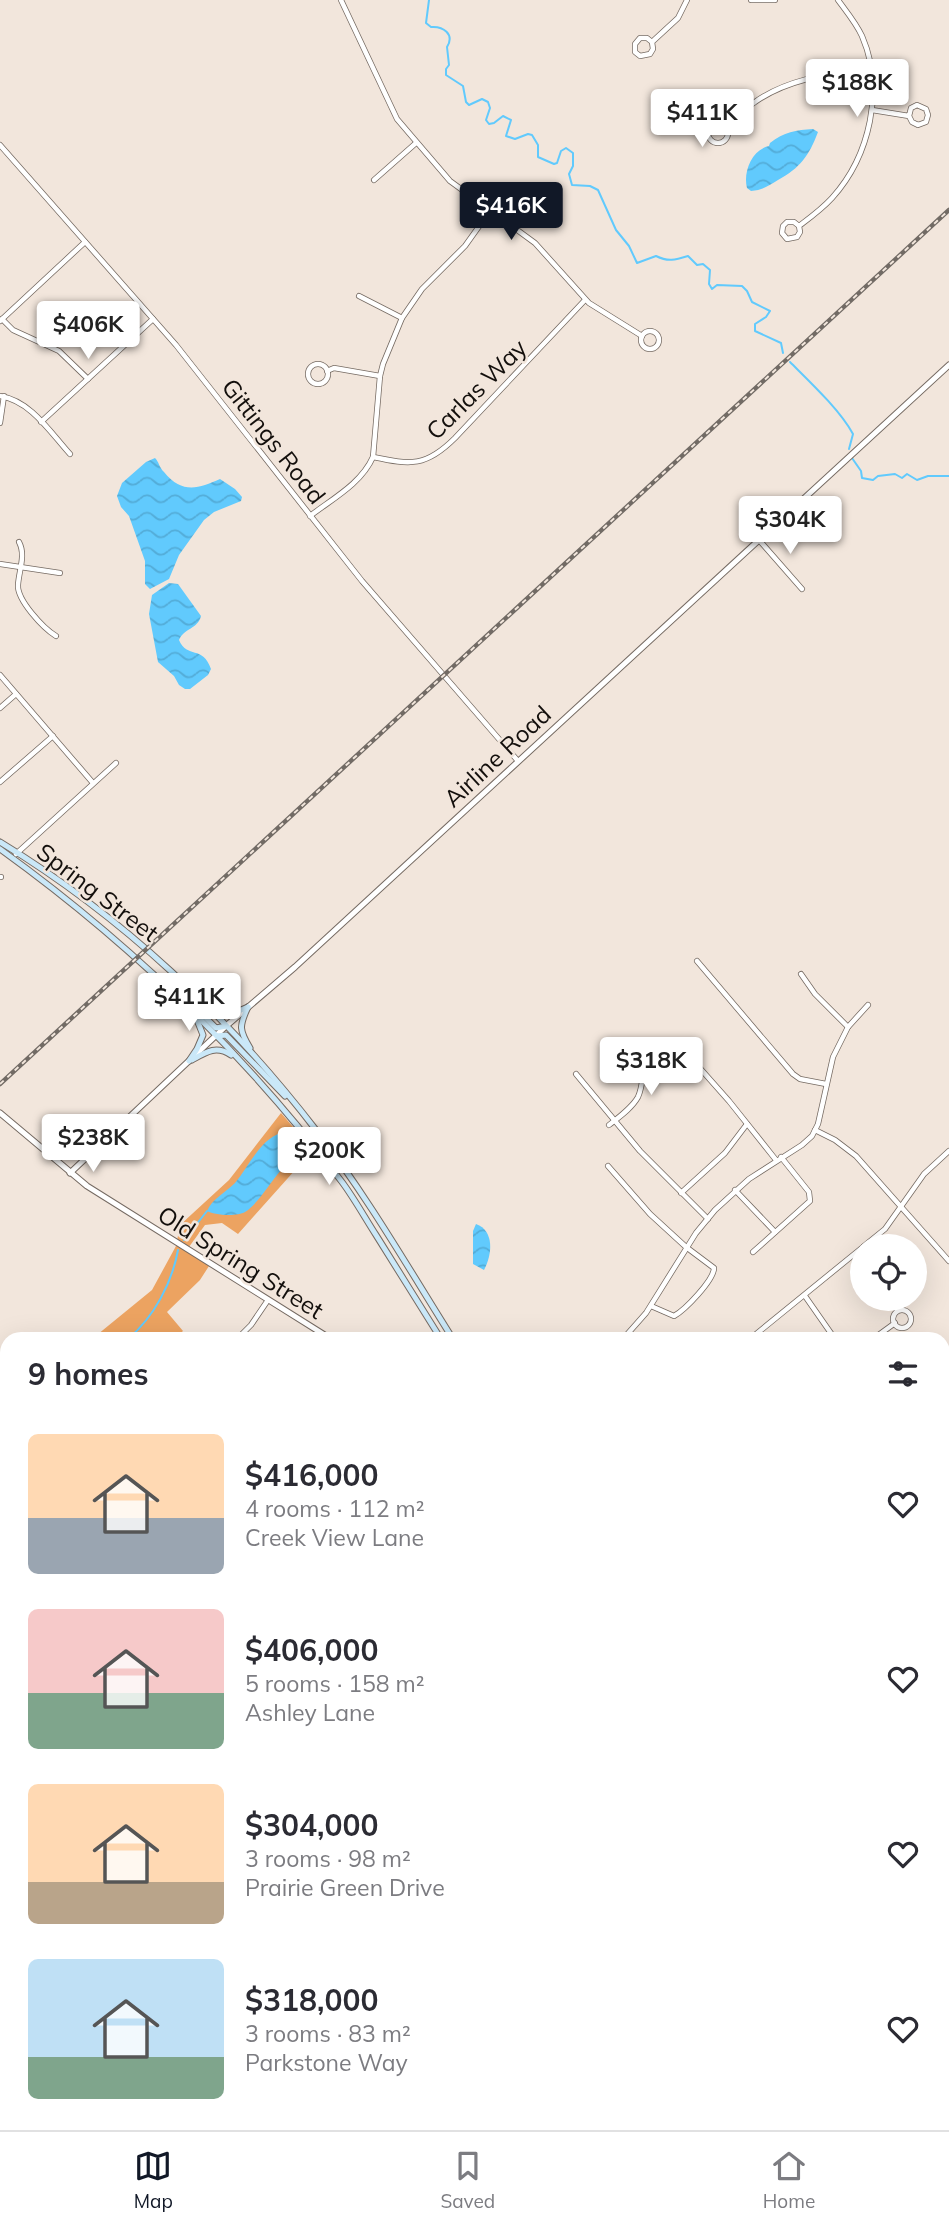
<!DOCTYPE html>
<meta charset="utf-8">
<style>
:root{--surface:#fff;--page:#f7f7f7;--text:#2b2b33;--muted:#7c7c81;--line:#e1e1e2;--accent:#111827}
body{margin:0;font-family:Mulish,sans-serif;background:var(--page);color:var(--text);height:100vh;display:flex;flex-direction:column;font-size:26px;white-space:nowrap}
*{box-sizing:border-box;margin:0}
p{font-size:23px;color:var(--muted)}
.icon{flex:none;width:38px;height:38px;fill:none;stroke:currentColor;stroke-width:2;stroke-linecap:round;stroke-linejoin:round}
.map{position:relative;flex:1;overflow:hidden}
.details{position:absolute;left:0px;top:1332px;width:950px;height:800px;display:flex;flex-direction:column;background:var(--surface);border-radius:21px 21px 0 0;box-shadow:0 7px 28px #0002}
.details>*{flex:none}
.controls{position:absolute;left:850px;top:1234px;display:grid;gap:14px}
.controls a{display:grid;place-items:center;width:77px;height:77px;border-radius:50%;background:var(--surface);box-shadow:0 7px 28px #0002;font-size:35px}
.price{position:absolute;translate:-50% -60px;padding:0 16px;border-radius:7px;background:#fff;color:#222;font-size:23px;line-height:46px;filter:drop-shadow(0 2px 4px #0008)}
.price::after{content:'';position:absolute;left:50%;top:42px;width:21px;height:16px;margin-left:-10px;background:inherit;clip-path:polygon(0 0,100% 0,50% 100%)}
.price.current{background:var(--accent);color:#fff}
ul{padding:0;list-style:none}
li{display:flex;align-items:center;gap:21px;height:175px;padding:0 28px}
li span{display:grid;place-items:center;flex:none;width:196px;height:140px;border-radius:10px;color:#555}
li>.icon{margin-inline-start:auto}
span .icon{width:84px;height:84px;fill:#fffc;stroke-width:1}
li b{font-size:30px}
h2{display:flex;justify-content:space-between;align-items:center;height:84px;padding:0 28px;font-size:30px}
.dock{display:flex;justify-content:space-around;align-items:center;height:98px;border-top:2px solid var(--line);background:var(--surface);font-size:19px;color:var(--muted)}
.dock a{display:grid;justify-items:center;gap:4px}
.dock .current{color:var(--accent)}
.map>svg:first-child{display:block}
.park{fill:#eca361}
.water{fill:url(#water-waves)}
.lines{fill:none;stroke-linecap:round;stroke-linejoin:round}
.stream{stroke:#61cafd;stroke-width:2}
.minor-casing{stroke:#756a62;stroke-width:6}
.tertiary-casing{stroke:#756a62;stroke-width:7}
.secondary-casing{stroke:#756a62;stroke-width:7}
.minor{stroke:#fff;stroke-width:4.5}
.tertiary{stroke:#fff;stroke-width:5}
.secondary{stroke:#cae8f8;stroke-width:5}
.rail-casing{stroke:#726b65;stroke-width:4.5}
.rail{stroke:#f2e6dc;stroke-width:2;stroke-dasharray:5;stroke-linecap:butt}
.labels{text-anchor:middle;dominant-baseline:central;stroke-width:5;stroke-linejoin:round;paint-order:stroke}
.street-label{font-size:24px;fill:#130f0c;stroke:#f2e6dc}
</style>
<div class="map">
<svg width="949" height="2130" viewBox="0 0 949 2130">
<defs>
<pattern id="water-waves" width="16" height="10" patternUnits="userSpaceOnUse" patternTransform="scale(1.75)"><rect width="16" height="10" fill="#61cafd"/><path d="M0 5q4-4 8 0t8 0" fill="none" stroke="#53acd8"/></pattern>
</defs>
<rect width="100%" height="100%" fill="#f2e6dc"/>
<g class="park">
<polygon points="281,1113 313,1150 238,1234 222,1223 205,1225 186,1251 209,1266 200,1280 167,1312 183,1331 174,1339 92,1339 152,1290 176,1246 180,1225 229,1180"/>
<polygon points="7,1409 7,1600 0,1606 0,1418"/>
</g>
<g class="water">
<path d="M 813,129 L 818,132 C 809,156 800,168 778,180 C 768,186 763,190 751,191 L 747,188 C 743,173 751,150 769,146 L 770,143 C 784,132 796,130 813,129 Z"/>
<path d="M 155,458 C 159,462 159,467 164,472 C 182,494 198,489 220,479 L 235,489 L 242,497 L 241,501 L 214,512 L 204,520 L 179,555 L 169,579 L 150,589 L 145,584 L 145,561 L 129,516 L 121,507 L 117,496 L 122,483 L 146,462 Z"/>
<path d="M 169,583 L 178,584 L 201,616 C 198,629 184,628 179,640 C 187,659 203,645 211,669 L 208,675 L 190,689 L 185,689 L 179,685 L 174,676 L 158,662 L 149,614 L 152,595 Z"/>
<path d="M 281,1133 L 287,1136 L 298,1152 C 294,1159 287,1163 282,1169 C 271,1181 258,1204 245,1212 C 237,1217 213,1215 207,1211 C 212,1199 226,1192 235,1183 C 248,1168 260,1139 281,1133 Z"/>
<path d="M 476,1224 C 495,1231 492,1255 484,1270 L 473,1264 L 473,1231 Z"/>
</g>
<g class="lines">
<g class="stream">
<path d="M 429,0 L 426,23 L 431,27 C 443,26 455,34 447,47 L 449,65 L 446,69 L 446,75 L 463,86 L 466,102 L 469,105 L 482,99 L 488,102 L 490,108 L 486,120 L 489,124 L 494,123 L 503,116 L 511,120 L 506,136 L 515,139 L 528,134 L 532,135 L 538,145 L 538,157 L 554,164 L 557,163 L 561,151 L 566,148 L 573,153 L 573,166 L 569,174 L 572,185 L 590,186 L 598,190 L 616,230 L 629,246 L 637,263 L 656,256 C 668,262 675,260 688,256 L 697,265 L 703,264 L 710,270 L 709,284 L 712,289 L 717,285 L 742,286 L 747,291 L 752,302 L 770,311 L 766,317 L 755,324 L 755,331 L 781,343 L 783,353"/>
<path d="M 790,362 C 809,381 840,410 853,434 L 849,449"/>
<polyline points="852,458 861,471 862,478 873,480 878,476 895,474 902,478 907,474 917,480 928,476 949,476"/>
<polyline points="184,1240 207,1211"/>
<path d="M 128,1339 C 154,1317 172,1283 178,1250"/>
<polyline points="0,1474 7,1466"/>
</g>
<defs>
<g id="minor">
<polyline points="341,0 397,119 450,181 535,243 589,303 642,336"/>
<polyline points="751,0 775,0"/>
<polyline points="652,42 647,38 640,38 635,44 635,52 640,56 650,54 653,49 652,42 678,18 687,0"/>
<polyline points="872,110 909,116 912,122 918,125 926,122 928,115 926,109 917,105 911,108 909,116"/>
<circle cx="718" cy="133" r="10"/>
<path d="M 725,127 C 735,119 744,109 755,102 C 789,78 830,74 871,68"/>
<polyline points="0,145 176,345 362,581 518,761"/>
<polyline points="374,180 416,143"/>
<path d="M 799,226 L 794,222 L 787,222 L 783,226 L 782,233 L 787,239 L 797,237 L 800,232 L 799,226 C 811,217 822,209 832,198 C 870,156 885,89 862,36 C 856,23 846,11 838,0"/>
<polyline points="359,296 402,318"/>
<polyline points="2,319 13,330 59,351 88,379"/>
<polyline points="0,321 85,242"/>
<circle cx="650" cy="340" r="9"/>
<circle cx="318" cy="374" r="10"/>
<polyline points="327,371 334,368 380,376"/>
<path d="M 0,396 C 31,401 50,432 70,454"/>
<polyline points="41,422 153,319"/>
<polyline points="0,423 4,396"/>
<path d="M 373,457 C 411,465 426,467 455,438 L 585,300"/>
<path d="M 310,516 C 332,499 361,484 373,457 L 380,376 L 383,364 L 402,318 L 422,289 L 465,246 L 490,211"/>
<polyline points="759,540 802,589"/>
<path d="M 19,542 C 26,555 19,570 18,585 C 17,600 43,628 56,636"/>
<polyline points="0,564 60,573"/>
<polyline points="0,675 93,783"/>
<polyline points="0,708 16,694"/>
<polyline points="0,782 53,736"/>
<polyline points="16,854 116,763"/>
<polyline points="0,877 1,877"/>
<polyline points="697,961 793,1074 800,1079 826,1084"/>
<polyline points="801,974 815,994 848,1027"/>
<polyline points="576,1074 640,1151 708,1219"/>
<path d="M 609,1125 C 619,1117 632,1108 638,1097 C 645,1082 641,1062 652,1048 C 663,1042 671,1041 682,1048 L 729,1101 L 776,1160"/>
<polyline points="815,1130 835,1140 856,1156 949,1261"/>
<path d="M 608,1166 L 650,1214 L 686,1247 L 714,1268 C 714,1280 685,1310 674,1316 L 651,1306"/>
<polyline points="735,1190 775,1232"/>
<polyline points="681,1193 725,1153 747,1124"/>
<polyline points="864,1246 885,1229 924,1174 949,1151"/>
<polyline points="753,1252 810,1201 809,1192 781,1157"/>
<polyline points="805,1296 835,1339"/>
<circle cx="902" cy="1319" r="9"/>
<polyline points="237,1339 251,1325 268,1300"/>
<polyline points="623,1339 646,1313 696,1233 715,1210 749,1179 802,1145 812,1136 818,1124 833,1057 848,1027 868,1005"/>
<polyline points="750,1339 863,1247"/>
<polyline points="873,1339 895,1323"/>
<polyline points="943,1491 949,1491"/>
<polyline points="943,1558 949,1559"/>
<polyline points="943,1645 949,1646"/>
<polyline points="943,1669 949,1671"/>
<polyline points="6,1860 7,1859"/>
<polyline points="0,2019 7,2019"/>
<polyline points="0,2035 7,2036"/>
<polyline points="0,2095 7,2097"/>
<polyline points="0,2116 7,2118"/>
<polyline points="22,2124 29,2130"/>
<polyline points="195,2124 200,2130"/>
<polyline points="7,2130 10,2124"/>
<polyline points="146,2130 152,2124"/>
<polyline points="304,2130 313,2124 317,2130"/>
<polyline points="426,2130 432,2124"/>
<polyline points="607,2130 613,2124"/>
</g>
<g id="tertiary">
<polyline points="0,1113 87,1186 331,1339"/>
<polyline points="70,1173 226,1026 295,967 949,365"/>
<polyline points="943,1819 949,1813"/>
</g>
<g id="secondary">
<path d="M 0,842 C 122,916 229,1017 316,1130 C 367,1196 409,1269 453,1339"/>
<path d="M 0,849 C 129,942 246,1055 342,1182 C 354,1198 365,1218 376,1235 C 398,1270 419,1304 441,1339"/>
<polyline points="169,986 187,999 216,1028 226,1026"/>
<path d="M 248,1007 C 239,1026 239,1030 250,1048"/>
<path d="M 212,1009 C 226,1017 235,1013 248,1007"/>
<polyline points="217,1036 226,1035 285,1096"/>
<path d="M 192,1060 C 206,1052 216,1045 231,1055"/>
<polyline points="189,1061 197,1049 203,1035 197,1020"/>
<polyline points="943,2076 949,2084"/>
<polyline points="943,2094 949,2102"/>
</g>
</defs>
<use href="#minor" class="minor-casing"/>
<use href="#tertiary" class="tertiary-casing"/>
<use href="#secondary" class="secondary-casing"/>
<use href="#minor" class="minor"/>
<use href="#tertiary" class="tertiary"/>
<use href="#secondary" class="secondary"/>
<defs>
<polyline id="rail" points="0,1084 949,210"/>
</defs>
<use href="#rail" class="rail-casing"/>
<use href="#rail" class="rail"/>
</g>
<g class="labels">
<g class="street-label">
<text transform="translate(476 389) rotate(-45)">Carlas Way</text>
<text transform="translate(274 441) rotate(52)">Gittings Road</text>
<text transform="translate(497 756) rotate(-43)">Airline Road</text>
<text transform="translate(98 892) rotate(37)">Spring Street</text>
<text transform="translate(241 1262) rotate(32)">Old Spring Street</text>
</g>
</g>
</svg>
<div class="controls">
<a><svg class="icon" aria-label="locate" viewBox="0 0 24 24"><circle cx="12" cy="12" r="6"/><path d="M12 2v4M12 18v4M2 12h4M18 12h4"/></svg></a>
</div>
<b class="price" style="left:857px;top:119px">$188K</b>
<b class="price" style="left:702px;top:149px">$411K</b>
<b class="price current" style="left:511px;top:242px">$416K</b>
<b class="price" style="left:88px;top:361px">$406K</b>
<b class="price" style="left:790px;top:556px">$304K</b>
<b class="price" style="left:189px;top:1033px">$411K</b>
<b class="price" style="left:651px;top:1097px">$318K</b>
<b class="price" style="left:93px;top:1174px">$238K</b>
<b class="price" style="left:329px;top:1187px">$200K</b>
<section class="details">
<h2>9 homes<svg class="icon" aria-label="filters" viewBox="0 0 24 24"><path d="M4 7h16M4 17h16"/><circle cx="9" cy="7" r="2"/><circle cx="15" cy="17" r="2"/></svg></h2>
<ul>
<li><span style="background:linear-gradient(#ffd9b3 60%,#9aa5b1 0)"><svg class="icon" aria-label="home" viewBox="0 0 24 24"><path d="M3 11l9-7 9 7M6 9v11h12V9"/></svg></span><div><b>$416,000</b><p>4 rooms · 112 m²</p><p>Creek View Lane</p></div><svg class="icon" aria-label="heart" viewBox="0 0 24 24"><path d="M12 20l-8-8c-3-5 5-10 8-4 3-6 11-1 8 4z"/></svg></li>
<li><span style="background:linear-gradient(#f6c9c9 60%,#7fa58c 0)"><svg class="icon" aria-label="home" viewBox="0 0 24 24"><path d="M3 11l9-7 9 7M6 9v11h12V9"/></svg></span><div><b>$406,000</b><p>5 rooms · 158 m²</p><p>Ashley Lane</p></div><svg class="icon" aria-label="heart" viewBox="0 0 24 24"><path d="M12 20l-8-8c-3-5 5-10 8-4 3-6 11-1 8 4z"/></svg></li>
<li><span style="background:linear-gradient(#ffd9b3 70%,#b9a48a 0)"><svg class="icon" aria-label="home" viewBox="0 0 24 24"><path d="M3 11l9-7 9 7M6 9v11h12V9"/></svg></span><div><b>$304,000</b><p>3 rooms · 98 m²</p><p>Prairie Green Drive</p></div><svg class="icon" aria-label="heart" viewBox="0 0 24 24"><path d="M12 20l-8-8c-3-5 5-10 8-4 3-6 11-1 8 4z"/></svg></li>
<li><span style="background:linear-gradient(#bfe0f5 70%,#7fa58c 0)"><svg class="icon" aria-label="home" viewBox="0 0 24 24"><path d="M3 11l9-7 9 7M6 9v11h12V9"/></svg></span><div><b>$318,000</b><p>3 rooms · 83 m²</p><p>Parkstone Way</p></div><svg class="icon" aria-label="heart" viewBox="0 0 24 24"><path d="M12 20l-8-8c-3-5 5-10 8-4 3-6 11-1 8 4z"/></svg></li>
</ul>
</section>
</div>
<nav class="dock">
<a class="current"><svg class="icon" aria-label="map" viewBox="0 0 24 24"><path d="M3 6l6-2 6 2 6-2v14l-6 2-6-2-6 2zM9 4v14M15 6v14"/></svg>Map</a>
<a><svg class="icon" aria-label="saved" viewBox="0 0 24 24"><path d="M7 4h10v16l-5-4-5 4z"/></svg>Saved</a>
<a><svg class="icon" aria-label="home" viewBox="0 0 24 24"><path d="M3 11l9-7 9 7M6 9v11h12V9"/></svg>Home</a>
</nav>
